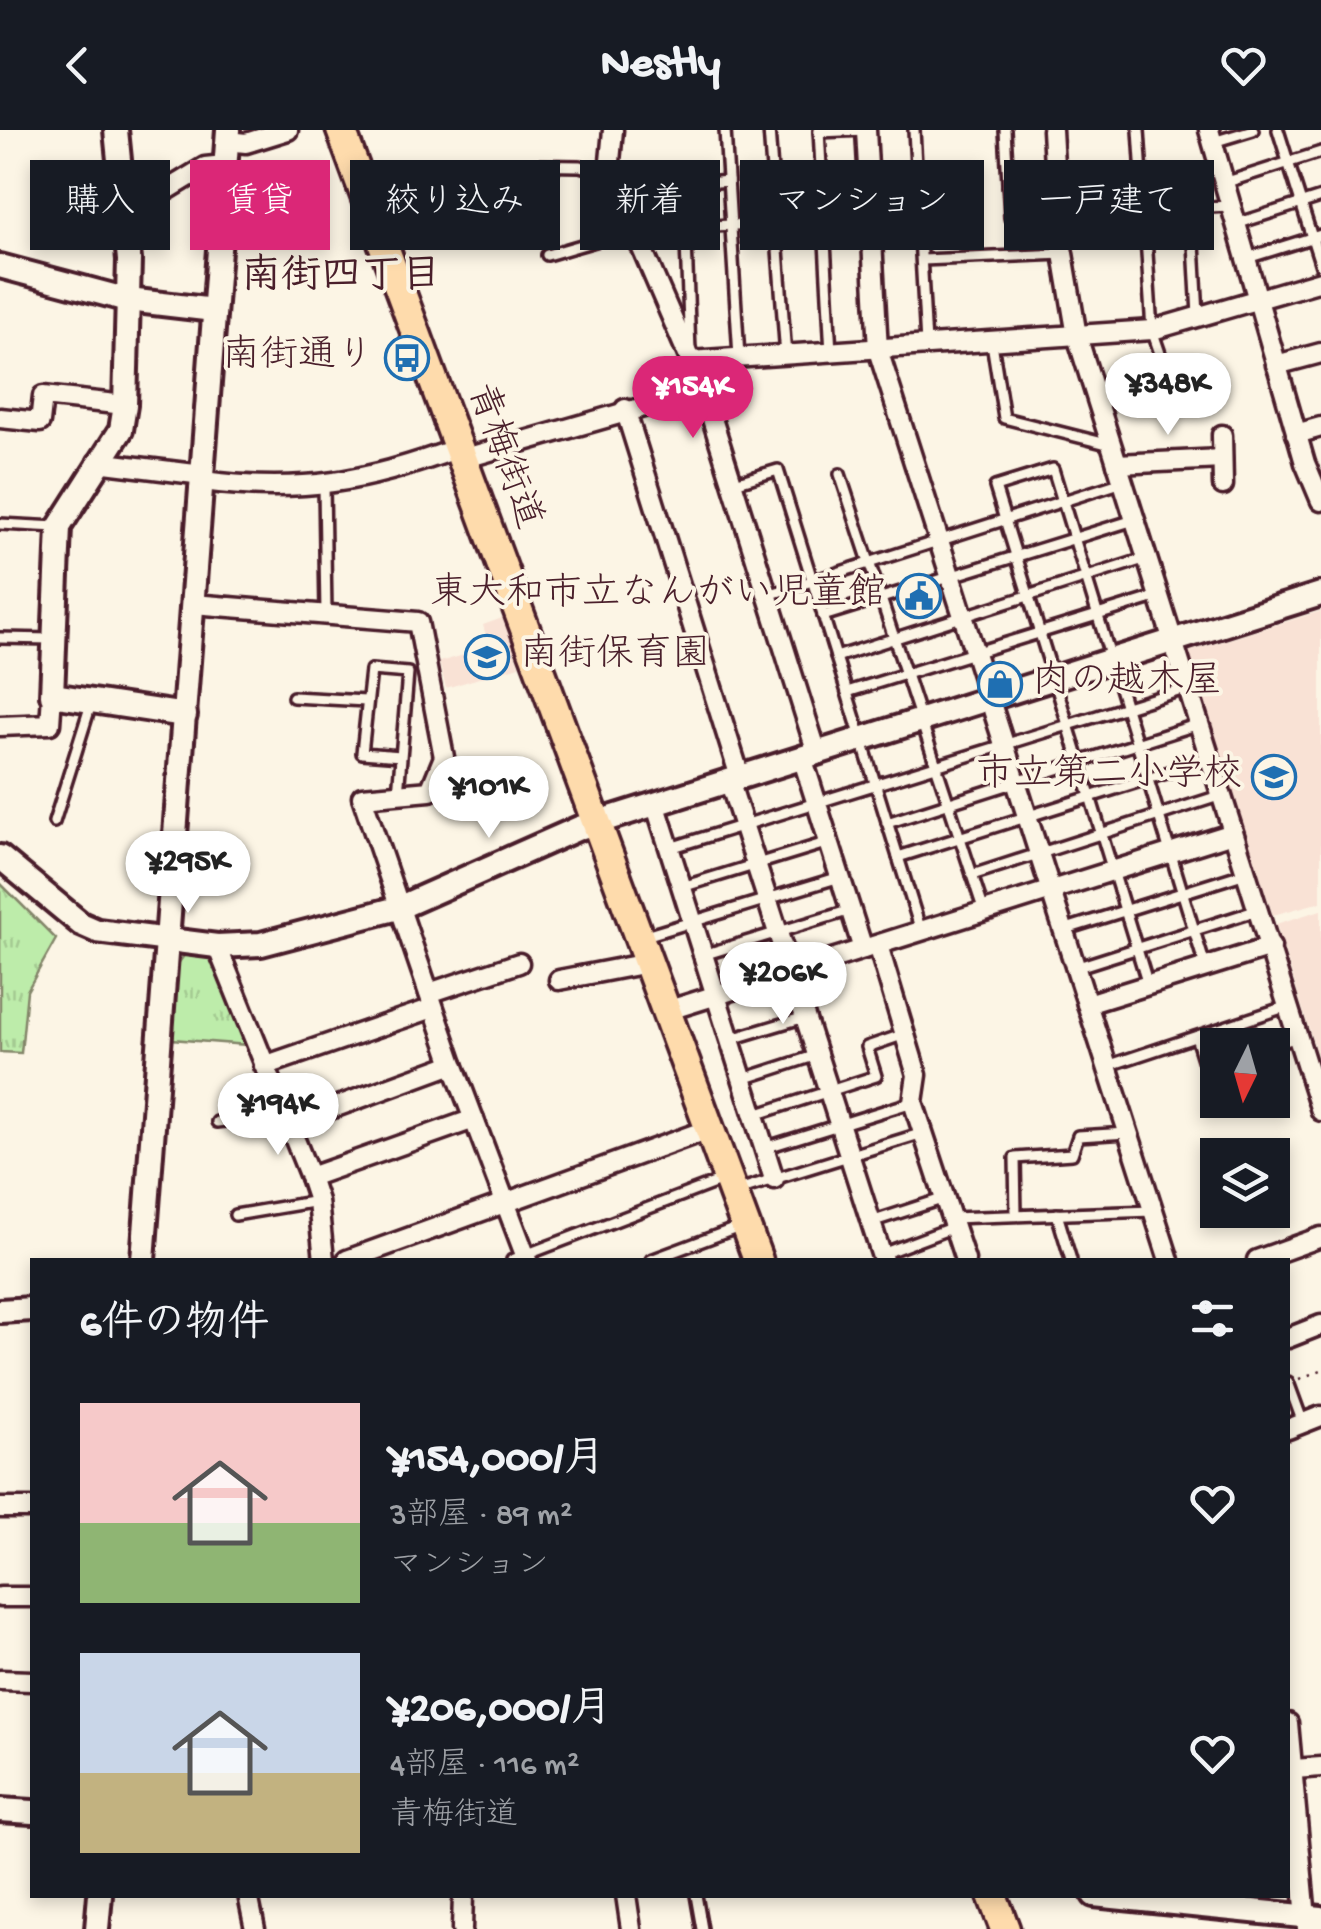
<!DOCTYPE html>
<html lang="ja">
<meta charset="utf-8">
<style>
:root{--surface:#171b24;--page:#242831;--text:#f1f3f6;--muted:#9ea1a6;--accent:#db2777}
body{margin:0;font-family:"Gochi Hand","Klee One",sans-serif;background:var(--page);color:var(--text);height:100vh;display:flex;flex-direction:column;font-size:38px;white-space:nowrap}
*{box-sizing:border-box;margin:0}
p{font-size:32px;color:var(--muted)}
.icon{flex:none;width:55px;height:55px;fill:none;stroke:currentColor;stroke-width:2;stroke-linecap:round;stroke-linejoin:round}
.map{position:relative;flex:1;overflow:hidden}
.sheet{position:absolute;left:30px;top:1128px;width:1260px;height:640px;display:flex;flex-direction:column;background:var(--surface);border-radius:0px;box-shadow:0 5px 15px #0003}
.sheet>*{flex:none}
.top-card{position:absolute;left:30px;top:30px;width:1262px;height:90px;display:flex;gap:20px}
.needle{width:65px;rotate:185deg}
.fabs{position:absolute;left:1200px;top:898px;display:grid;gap:20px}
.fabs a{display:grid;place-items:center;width:90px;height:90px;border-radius:0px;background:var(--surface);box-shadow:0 5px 15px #0003;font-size:50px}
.price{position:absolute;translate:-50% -85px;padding:0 22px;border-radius:35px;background:#fff;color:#222;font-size:32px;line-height:65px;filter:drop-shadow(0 2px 5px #0008)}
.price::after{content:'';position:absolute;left:50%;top:60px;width:30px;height:22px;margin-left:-15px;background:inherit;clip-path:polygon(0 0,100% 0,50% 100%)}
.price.current{background:var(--accent);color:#fff}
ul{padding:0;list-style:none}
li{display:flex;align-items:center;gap:30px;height:250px;padding:0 50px}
li span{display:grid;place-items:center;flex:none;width:280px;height:200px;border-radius:0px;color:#555}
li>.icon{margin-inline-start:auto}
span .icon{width:120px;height:120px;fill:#fffc;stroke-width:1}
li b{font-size:42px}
h2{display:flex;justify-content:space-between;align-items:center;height:120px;padding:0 50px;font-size:42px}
.chip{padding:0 35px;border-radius:0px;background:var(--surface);box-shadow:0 5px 15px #0003;font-size:35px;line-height:90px}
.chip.current{background:var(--accent);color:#fff}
header{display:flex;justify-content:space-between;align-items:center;height:130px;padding:0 50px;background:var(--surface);font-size:45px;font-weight:700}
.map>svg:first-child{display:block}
.built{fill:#f9e2d5}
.park{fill:url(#park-tufts);stroke:#84866a;stroke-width:2.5}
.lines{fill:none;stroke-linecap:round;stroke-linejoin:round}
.service-casing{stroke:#4a1f2b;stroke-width:16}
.minor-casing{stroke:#4a1f2b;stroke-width:25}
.tertiary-casing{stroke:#4a1f2b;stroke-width:30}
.primary-casing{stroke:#4a1f2b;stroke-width:35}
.path{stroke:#4a1f2b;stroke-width:2.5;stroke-dasharray:2.5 8;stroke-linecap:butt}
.service{stroke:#fcf5e5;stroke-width:9}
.minor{stroke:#fcf5e5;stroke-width:18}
.tertiary{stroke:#fcf5e5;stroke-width:22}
.primary{stroke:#fedbac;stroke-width:28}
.labels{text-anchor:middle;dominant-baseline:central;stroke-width:8;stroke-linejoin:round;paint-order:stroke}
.poi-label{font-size:38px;fill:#4a1f2b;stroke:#fcf5e5;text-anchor:end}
.street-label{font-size:38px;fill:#4a1f2b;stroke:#fcf5e5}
.neighbourhood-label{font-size:40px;font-weight:bold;fill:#4a1f2b;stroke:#fcf5e5}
</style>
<header><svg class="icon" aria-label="back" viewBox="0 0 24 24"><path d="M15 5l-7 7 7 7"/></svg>Nestly<svg class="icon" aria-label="heart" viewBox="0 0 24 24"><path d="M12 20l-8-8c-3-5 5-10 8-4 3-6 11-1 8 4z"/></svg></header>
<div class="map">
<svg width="1321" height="1799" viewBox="0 0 1321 1799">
<defs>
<pattern id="park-tufts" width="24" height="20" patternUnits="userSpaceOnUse" patternTransform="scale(2.5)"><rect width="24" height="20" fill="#bdecaa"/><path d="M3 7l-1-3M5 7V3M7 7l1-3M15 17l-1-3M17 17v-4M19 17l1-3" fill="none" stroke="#a4ca92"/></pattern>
</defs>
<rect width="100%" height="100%" fill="#fcf5e5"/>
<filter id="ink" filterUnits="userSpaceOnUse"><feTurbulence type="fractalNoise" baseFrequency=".01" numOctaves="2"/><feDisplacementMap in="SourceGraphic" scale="20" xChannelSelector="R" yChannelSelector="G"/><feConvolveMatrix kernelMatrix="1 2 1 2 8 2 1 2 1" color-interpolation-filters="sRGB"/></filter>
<g filter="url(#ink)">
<g class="built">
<polygon points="1321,481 1321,772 1273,785 1185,523"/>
<polygon points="505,487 519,536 446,558 439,532 475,522 475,514 486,506 483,495"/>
<polygon points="1321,780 1321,937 1276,794"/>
</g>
<g class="park">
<polygon points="0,753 56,809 27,861 21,923 0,922"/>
<polygon points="186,823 214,830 248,915 172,909 177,835"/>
</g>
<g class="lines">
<defs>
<g id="service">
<polyline points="725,0 739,227"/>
<polyline points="769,0 786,226"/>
<polyline points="819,0 831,223"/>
<polyline points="914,0 926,214"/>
<polyline points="1005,0 1010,88"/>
<polyline points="1139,0 1152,200 1176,270"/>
<polyline points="1278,0 1321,136"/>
<polyline points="819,2 866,0"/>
<polyline points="1213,12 1253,0"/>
<polyline points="1224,53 1321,22"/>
<polyline points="684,55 690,222"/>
<polyline points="1008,56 1056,53"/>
<polyline points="371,77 476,41 514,35 580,36 655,58 728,51"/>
<polyline points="1192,78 1198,185"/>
<polyline points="1143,80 1231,76"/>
<polyline points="1236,94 1321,67"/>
<polyline points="873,106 920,105"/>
<polyline points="547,125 633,100 872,88"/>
<polyline points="1247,128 1321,105"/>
<polyline points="922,130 1063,124"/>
<polyline points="992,213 1004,288 1111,315"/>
<polyline points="840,344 984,781"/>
<polyline points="731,354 778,340 921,801"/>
<polyline points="324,355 326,483"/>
<polyline points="0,394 57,397"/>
<polyline points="768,465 1123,352"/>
<polyline points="823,486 1134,390"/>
<polyline points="0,508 52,509"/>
<polyline points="836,527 1147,428"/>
<polyline points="847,562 1159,466"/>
<polyline points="293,567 366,571"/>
<polyline points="398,664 408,543 371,540 362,623 401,626"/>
<polyline points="54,692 91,574"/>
<polyline points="887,693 1199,594"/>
<polyline points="670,718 1188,558"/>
<polyline points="898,727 1211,629"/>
<polyline points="972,745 1222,665"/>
<polyline points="682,757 829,712"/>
<polyline points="1063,800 1246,743"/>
<polyline points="642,807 840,747"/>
<polyline points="703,825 851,780"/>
<polyline points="1075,838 1258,780"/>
<polyline points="1148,855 995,357 1053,339 1205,836"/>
<polyline points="1196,907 1205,936 1218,932"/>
<polyline points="731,909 805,887"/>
<polyline points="1272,915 1298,907"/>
<polyline points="1107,936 1288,876"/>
<polyline points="743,949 817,925"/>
<polyline points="755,985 876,946 867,917 905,904"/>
<polyline points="217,992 285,983"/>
<polyline points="764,1018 913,972"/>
<polyline points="735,1061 923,1003"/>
<polyline points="1057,1084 1071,1130"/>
<polyline points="235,1085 318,1071"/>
<polyline points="1016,1085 1015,1028 1072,1024 1078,1006 1128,1003"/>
<polyline points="951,1088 1153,1081"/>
<polyline points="871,1092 945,1068"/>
<polyline points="882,1124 954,1097"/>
<polyline points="512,1130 725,1049"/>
<polyline points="651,1130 742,1096"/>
<polyline points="1288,1252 1303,1293"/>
<polyline points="696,1765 702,1799"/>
</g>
<g id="minor">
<polyline points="613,0 609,42 703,260 817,623"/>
<polyline points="866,0 878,220 1169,1130"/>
<polyline points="1052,0 1057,88 1077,206 1321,981"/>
<polyline points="1209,0 1305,333 1321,371"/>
<polyline points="227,11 246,13 288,0"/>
<polyline points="126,85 205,37 225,35"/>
<polyline points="690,231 1152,200 1321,151"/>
<polyline points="1276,235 1321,223"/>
<polyline points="625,279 740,647"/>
<polyline points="0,288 40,292 43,266 125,275"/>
<polyline points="1296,304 1321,297"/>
<polyline points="1222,305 1223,355"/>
<polyline points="462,329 703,260"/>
<polyline points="97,332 203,345"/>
<polyline points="1117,334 1222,329"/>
<path d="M 203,351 C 299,364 368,352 458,318"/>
<polyline points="193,474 418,492 444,627 430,661 362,667 453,934 527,1130"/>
<polyline points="0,596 50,594 52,565"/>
<polyline points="802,627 863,819"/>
<polyline points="729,650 883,1130"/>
<polyline points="655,673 774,1049"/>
<polyline points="878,815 917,945 913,972 965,1130"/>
<polyline points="217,816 310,1047 318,1071 324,1130"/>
<polyline points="559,850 648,833"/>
<polyline points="429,863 519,833"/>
<polyline points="1087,874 1271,817"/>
<polyline points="666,881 1233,703"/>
<polyline points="264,936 433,878"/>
<polyline points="292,993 453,934"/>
<polyline points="310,1047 474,989"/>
<polyline points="347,1130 709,999"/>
<polyline points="1257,1130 1321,1107"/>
<polyline points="1288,1208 1321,1195"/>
<polyline points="1288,1299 1321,1286"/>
<polyline points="0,1378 32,1378"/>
<polyline points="0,1467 32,1467"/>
<polyline points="0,1550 32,1551"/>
<polyline points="1288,1593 1307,1799"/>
<polyline points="1294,1639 1321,1637"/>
<polyline points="248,1765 255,1799"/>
<polyline points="626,1765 631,1799"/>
<polyline points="462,1799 463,1765"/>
</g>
<g id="tertiary">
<polyline points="116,0 129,130 125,275 121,300 59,397 52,565 185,585"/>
<polyline points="0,136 128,170 214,180"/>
<polyline points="0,727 81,794 97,801 217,816 261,814 398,778 579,698 1321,464"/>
<polyline points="143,1130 228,0"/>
<polyline points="0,1181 32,1179"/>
<polyline points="0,1680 32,1682"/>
<polyline points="1094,1765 1321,1788"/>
<polyline points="97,1799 100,1765"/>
</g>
<g id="primary">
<polyline points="341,0 758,1130"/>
<polyline points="992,1765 1005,1799"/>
</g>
</defs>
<use href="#service" class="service-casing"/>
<use href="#minor" class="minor-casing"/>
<use href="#tertiary" class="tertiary-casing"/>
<use href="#primary" class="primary-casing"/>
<polyline class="path" points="1299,1249 1321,1240"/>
<use href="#service" class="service"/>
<use href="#minor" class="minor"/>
<use href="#tertiary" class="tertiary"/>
<use href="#primary" class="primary"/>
</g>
</g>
<defs>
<symbol id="bus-ring" viewBox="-11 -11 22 22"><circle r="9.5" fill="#fcf5e5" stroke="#1f6fb2" stroke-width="1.5"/><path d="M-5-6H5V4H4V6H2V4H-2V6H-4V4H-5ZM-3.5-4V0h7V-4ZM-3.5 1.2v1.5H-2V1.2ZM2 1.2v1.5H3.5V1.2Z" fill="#1f6fb2"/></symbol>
<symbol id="civic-ring" viewBox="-11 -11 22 22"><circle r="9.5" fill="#fcf5e5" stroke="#1f6fb2" stroke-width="1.5"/><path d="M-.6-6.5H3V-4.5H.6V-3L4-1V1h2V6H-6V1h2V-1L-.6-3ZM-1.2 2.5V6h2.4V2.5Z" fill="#1f6fb2"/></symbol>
<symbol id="school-ring" viewBox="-11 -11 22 22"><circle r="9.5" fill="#fcf5e5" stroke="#1f6fb2" stroke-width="1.5"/><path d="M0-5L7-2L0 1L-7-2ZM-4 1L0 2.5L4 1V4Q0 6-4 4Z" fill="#1f6fb2"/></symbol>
<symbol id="shop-ring" viewBox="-11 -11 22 22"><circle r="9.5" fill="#fcf5e5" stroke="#1f6fb2" stroke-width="1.5"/><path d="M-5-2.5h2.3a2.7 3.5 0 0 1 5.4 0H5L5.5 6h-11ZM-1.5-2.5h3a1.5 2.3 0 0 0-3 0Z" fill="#1f6fb2"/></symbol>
</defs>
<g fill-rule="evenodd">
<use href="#bus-ring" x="382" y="203" width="50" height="50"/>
<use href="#civic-ring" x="894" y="441" width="50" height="50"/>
<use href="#school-ring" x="462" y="502" width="50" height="50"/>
<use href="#shop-ring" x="975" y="529" width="50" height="50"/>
<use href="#school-ring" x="1249" y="622" width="50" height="50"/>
</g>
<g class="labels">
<g class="poi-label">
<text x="374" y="228">南街通り</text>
<text x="886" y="466">東大和市立なんがい児童館</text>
<text x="520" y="527" text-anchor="start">南街保育園</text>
<text x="1032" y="554" text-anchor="start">肉の越木屋</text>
<text x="1242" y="647">市立第二小学校</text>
</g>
<g class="street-label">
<text transform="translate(502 327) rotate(70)">青梅街道</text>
</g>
<g class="neighbourhood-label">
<text x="341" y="148">南街四丁目</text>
</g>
</g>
</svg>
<div class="fabs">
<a><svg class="needle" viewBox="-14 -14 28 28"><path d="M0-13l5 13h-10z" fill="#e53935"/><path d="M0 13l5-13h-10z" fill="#9ea1a6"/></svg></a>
<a><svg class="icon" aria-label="layers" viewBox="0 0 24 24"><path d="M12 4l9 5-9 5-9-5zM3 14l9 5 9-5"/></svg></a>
</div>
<b class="price" style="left:1168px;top:308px">¥348K</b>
<b class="price current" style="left:693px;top:311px">¥154K</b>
<b class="price" style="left:489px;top:711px">¥101K</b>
<b class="price" style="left:188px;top:786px">¥295K</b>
<b class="price" style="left:783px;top:897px">¥206K</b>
<b class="price" style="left:278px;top:1028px">¥194K</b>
<div class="top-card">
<a class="chip">購入</a>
<a class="chip current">賃貸</a>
<a class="chip">絞り込み</a>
<a class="chip">新着</a>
<a class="chip">マンション</a>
<a class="chip">一戸建て</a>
</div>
<section class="sheet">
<h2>6件の物件<svg class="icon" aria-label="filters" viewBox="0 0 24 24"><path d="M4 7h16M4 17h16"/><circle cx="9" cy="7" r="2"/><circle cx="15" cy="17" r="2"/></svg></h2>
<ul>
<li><span style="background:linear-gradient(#f6c9c9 60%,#8fb573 0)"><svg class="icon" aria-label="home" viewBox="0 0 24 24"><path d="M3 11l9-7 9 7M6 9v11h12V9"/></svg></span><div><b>¥154,000/月</b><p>3部屋 · 89 m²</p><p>マンション</p></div><svg class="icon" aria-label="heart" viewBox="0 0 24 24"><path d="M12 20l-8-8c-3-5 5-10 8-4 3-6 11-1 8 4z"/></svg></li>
<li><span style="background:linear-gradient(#c9d6e8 60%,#c2b280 0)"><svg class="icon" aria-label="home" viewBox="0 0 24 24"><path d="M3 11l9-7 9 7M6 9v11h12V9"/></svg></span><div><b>¥206,000/月</b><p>4部屋 · 116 m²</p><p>青梅街道</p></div><svg class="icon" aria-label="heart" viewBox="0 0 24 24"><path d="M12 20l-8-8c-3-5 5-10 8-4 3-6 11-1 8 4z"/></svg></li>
</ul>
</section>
</div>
